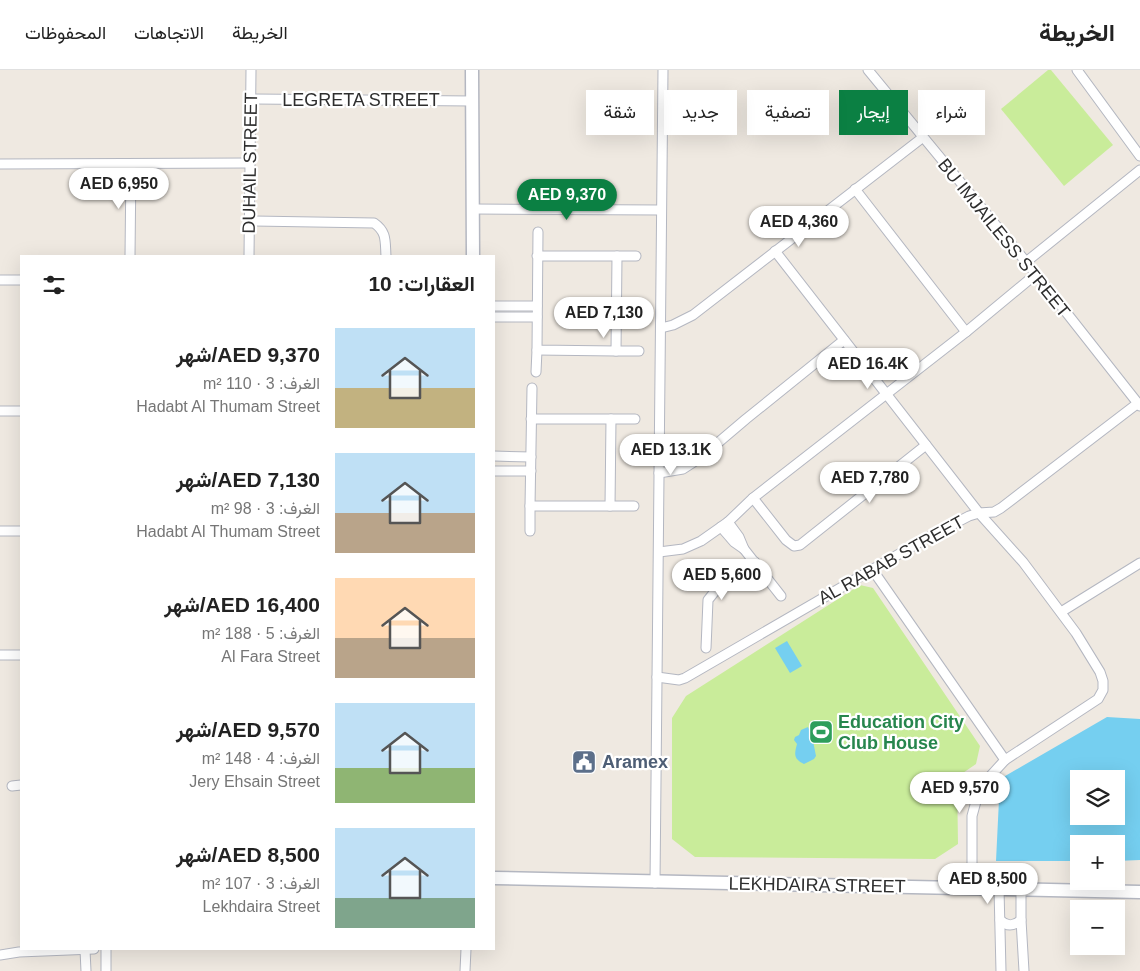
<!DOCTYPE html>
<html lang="ar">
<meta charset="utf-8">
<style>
:root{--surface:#fff;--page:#f6f6f6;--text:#222;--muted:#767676;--line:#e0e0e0;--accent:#0b8043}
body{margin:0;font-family:Arial,Vazirmatn,sans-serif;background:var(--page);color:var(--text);direction:rtl;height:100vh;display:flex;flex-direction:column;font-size:19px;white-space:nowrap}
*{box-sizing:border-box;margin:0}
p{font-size:16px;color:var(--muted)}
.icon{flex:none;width:28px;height:28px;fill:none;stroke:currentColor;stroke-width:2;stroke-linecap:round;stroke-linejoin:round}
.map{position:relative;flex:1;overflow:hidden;direction:ltr}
.drawer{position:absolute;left:20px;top:185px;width:475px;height:695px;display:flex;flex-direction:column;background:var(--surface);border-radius:0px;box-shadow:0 5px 20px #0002;direction:rtl}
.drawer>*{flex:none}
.top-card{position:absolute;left:510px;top:20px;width:475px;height:45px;direction:rtl;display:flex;gap:10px}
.controls{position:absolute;left:1070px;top:700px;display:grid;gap:10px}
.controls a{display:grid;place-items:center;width:55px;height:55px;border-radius:0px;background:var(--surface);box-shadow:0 5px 20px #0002;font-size:25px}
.price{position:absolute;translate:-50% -42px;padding:0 11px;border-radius:18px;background:#fff;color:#222;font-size:16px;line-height:32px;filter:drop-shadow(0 1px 2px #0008)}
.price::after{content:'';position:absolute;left:50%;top:30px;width:15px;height:11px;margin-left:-8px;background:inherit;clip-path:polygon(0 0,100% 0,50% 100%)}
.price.active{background:var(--accent);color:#fff}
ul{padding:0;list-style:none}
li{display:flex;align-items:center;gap:15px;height:125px;padding:0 20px}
li span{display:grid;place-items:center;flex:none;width:140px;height:100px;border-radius:0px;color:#555}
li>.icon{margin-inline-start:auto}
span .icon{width:60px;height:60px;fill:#fffc;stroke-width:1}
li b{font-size:21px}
h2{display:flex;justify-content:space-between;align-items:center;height:60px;padding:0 20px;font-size:21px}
.pill{padding:0 18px;border-radius:0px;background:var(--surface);box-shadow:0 5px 20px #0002;font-size:18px;line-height:45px}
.pill.active{background:var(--accent);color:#fff}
header{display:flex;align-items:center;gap:30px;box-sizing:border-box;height:70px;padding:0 25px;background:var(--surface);border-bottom:1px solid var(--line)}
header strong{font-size:24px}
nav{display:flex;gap:28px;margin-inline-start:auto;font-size:18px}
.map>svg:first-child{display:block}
.pitch{fill:#c9ec9a}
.water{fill:#75cff0;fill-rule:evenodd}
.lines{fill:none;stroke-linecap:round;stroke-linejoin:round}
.street-casing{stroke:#b4b7c1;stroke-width:11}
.secondary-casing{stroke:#b4b7c1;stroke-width:15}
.street{stroke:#fff;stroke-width:9}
.secondary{stroke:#fff;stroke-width:12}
.labels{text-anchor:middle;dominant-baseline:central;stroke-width:4.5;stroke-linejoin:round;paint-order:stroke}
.street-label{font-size:18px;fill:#2e2e2e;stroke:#fff}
.leisure-label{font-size:18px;font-weight:bold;fill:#27864d;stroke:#fff;text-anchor:start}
.service-label{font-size:18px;font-weight:bold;fill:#4e5e75;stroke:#fff;text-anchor:start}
</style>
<header>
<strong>الخريطة</strong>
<nav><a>الخريطة</a><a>الاتجاهات</a><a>المحفوظات</a></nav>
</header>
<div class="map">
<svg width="1140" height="901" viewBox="0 0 1140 901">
<rect width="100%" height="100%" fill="#efe9e1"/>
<g class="pitch">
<polygon points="1048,0 1051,0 1113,75 1064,116 1001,39"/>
<polygon points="860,515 873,518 980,676 976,694 957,707 958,774 935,789 695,787 672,769 672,648 686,626"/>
</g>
<g class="water">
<polygon points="787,571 802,596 790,603 775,578"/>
<path d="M 1107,647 L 1140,649 L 1140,790 L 1116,791 L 1116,774 L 1079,774 L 1079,791 L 996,791 L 1000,709 ZM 1079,709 L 1116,709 L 1116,746 L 1079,746 Z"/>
<path d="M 808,657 L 812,666 L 816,667 L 813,671 L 816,686 L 814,689 L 804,694 C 794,689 794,685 797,674 L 794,670 L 795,667 L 799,665 L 801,660 Z"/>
</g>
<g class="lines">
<defs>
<g id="street">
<polyline points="868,0 1036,204 1140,336"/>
<polyline points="1077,0 1140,86"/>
<polyline points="251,29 472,31"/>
<polyline points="0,94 249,93"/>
<polyline points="855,119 966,262"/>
<polyline points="474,139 661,140"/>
<path d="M 249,151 L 374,153 C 387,162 385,171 386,186"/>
<polyline points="775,181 979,443 1023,492 1076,563 1100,602 1103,611 1103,620 1098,629 1005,690 984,713 978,724 972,746 972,818"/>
<polyline points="130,186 131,94"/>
<polyline points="249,186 251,0"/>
<polyline points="537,186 617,186 616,281 537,280 538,162"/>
<polyline points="617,186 636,186"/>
<polyline points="1026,192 1140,100"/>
<polyline points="0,210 21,210"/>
<polyline points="494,236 537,236"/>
<polyline points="494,247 537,247"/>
<polyline points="661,258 673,255 693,245 922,68"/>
<polyline points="616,281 639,281"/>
<polyline points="536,302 537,280"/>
<polyline points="0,341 21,341"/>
<polyline points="531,349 611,349 610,436 530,436 532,318"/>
<polyline points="611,349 635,349"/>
<polyline points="494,386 531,387"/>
<polyline points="494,401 531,401"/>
<polyline points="659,403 683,399 700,388 746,349 844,270"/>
<polyline points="753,428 786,470 794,476 800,475 926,375"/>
<polyline points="610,436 634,436"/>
<polyline points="728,452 739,467 744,479 781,526"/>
<polyline points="721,457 734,472 744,479"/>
<polyline points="0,461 21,461"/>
<polyline points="530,461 530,436"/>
<polyline points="659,482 683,479 701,471 728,452 753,428 966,262 1036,204"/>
<polyline points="872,499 1005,690"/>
<polyline points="1061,542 1140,493"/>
<polyline points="706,578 708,530 716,520 755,492"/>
<polyline points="0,585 21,585"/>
<polyline points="657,607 679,610 685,608 925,469 969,446 979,443 994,442 1001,438 1138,333"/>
<polyline points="12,716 21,715"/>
<polyline points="655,813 663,0"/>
<polyline points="999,819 1001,901"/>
<polyline points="1021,819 1021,850 1024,901"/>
<path d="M 1000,850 C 1007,857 1014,856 1021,850"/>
<polyline points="106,879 106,901"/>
<polyline points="85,880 86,901"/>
<polyline points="0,885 19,882 94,879"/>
<polyline points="465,901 466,879"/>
</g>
<g id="secondary">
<polyline points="472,0 473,186"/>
<path d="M 494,808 C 709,814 925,816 1140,822"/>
</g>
</defs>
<use href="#street" class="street-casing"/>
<use href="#secondary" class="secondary-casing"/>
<use href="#street" class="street"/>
<use href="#secondary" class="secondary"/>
</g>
<defs>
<symbol id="stadium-square" viewBox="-11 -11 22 22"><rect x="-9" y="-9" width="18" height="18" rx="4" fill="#2e9e5b" stroke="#fff"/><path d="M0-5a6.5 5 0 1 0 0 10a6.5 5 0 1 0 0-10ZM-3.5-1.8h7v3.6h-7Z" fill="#fff"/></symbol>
<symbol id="civic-square" viewBox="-11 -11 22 22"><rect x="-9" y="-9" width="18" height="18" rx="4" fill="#5c6f8a" stroke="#fff"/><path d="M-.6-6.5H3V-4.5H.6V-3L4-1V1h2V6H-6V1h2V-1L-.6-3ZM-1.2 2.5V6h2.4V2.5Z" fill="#fff"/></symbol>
</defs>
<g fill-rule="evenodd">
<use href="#stadium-square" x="807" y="648" width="28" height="28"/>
<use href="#civic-square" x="570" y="678" width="28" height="28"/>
</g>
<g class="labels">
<g class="street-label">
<text x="361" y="30">LEGRETA STREET</text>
<text transform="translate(250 93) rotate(-89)">DUHAIL STREET</text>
<text transform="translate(1004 168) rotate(51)">BU IMJAILESS STREET</text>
<text transform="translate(891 490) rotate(-29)">AL RABAB STREET</text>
<text transform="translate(817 815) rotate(1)">LEKHDAIRA STREET</text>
</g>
<g class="leisure-label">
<text x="838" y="652">Education City<tspan x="838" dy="21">Club House</tspan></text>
</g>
<g class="service-label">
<text x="602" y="692">Aramex</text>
</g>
</g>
</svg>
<div class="controls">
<a><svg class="icon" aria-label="layers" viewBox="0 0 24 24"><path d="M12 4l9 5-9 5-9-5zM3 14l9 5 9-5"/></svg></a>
<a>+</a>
<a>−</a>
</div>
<b class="price" style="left:119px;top:140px">AED 6,950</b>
<b class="price active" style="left:567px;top:151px">AED 9,370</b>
<b class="price" style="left:799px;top:178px">AED 4,360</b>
<b class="price" style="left:604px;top:269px">AED 7,130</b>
<b class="price" style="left:868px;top:320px">AED 16.4K</b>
<b class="price" style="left:671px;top:406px">AED 13.1K</b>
<b class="price" style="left:870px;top:434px">AED 7,780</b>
<b class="price" style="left:722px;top:531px">AED 5,600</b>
<b class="price" style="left:960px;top:744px">AED 9,570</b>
<b class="price" style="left:988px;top:835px">AED 8,500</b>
<div class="top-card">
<a class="pill">شراء</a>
<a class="pill active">إيجار</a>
<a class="pill">تصفية</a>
<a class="pill">جديد</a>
<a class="pill">شقة</a>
</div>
<section class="drawer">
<h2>العقارات: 10<svg class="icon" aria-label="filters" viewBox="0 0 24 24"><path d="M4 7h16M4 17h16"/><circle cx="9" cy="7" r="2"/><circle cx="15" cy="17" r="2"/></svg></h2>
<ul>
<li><span style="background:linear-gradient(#bfe0f5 60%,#c2b280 0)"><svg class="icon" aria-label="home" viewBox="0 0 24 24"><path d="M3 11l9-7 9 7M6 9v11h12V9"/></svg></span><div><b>AED 9,370/شهر</b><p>الغرف: 3 · 110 m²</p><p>Hadabt Al Thumam Street</p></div></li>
<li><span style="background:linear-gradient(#bfe0f5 60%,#b9a48a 0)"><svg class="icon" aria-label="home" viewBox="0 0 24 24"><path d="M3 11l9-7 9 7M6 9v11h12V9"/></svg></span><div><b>AED 7,130/شهر</b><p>الغرف: 3 · 98 m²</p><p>Hadabt Al Thumam Street</p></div></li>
<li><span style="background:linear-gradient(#ffd9b3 60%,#b9a48a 0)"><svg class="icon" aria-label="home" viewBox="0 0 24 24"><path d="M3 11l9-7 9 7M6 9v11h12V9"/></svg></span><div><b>AED 16,400/شهر</b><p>الغرف: 5 · 188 m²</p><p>Al Fara Street</p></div></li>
<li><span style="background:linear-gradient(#bfe0f5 65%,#8fb573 0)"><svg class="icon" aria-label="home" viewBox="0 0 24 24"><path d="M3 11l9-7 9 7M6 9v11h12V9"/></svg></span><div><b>AED 9,570/شهر</b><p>الغرف: 4 · 148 m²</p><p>Jery Ehsain Street</p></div></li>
<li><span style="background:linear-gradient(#bfe0f5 70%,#7fa58c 0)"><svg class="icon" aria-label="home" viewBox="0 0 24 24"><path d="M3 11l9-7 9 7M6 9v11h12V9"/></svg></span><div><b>AED 8,500/شهر</b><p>الغرف: 3 · 107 m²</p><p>Lekhdaira Street</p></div></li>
</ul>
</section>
</div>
